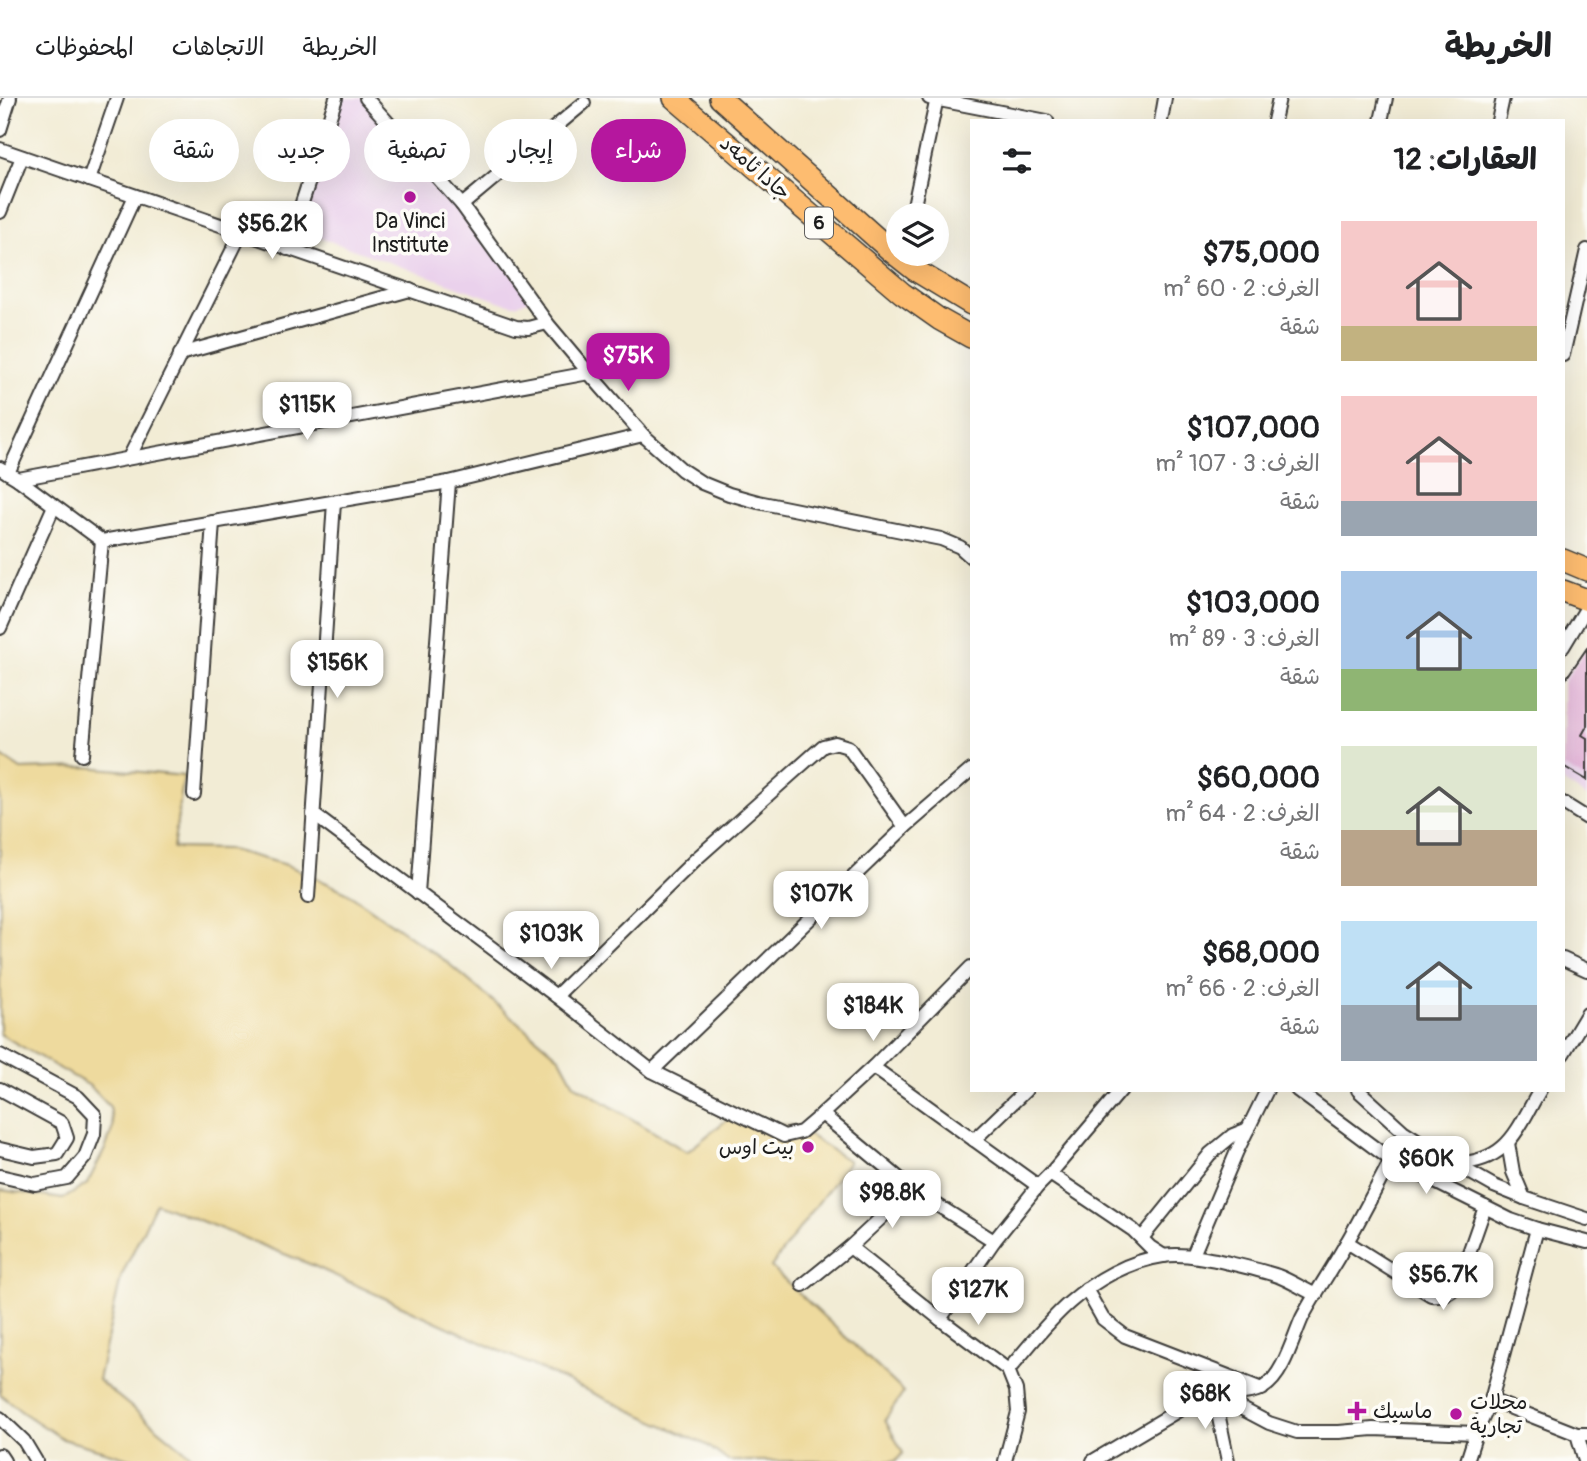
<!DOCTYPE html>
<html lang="ar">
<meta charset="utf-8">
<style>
:root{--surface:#fff;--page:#f6f6f6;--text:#202124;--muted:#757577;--line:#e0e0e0;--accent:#b5179e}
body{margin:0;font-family:Pangolin,"Playpen Sans Arabic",sans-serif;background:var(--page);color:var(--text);direction:rtl;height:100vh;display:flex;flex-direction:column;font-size:26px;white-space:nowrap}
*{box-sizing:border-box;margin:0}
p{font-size:23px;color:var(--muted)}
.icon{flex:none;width:38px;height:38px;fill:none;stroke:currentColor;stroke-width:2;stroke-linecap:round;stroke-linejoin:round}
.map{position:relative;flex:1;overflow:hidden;direction:ltr}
.panel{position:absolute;left:970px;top:21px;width:595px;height:973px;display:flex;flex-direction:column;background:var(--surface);border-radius:0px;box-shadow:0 7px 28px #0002;direction:rtl}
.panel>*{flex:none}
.top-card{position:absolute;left:21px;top:21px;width:665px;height:63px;direction:rtl;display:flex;gap:14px}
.fabs{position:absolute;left:886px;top:105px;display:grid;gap:14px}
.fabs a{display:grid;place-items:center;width:63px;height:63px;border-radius:50%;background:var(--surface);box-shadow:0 7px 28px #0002;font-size:35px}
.price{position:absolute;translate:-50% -60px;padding:0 16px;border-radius:14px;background:#fff;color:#222;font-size:23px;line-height:46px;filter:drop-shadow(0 2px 4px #0008)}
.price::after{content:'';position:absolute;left:50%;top:42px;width:21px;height:16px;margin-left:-10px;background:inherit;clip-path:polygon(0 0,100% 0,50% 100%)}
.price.on{background:var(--accent);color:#fff}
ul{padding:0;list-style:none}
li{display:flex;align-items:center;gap:21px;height:175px;padding:0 28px}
li span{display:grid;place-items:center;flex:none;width:196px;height:140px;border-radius:0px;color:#555}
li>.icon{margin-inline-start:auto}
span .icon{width:84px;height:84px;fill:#fffc;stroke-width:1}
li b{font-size:30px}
h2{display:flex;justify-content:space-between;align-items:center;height:84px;padding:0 28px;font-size:30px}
.chip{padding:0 24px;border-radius:32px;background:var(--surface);box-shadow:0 7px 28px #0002;font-size:24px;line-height:63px}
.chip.on{background:var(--accent);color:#fff}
header{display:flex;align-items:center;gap:42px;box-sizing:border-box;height:98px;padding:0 35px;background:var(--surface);border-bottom:2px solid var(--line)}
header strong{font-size:33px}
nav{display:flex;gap:38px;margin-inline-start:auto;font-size:24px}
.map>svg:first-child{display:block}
.built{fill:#ead1ec}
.sand{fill:#eeda9e;stroke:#857b5d;stroke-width:2}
.building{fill:#e1a7d4}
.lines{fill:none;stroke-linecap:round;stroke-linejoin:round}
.street-casing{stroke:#3c3b38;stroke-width:16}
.primary-casing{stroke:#3c3b38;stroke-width:24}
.street{stroke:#fff;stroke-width:12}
.primary{stroke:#fdbc6f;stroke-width:21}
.poi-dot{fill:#b5179e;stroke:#fdfcf7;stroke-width:2.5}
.labels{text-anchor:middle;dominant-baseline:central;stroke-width:7;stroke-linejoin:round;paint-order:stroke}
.shield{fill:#fdfcf7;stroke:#605f5e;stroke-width:2}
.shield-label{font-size:19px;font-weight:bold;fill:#1c1c1c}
.street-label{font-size:21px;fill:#1c1c1c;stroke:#fdfcf7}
.poi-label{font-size:21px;fill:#1c1c1c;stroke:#fdfcf7;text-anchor:start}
</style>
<header>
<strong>الخريطة</strong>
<nav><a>الخريطة</a><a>الاتجاهات</a><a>المحفوظات</a></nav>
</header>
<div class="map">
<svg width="1587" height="1363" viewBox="0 0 1587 1363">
<rect width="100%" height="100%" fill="#fdfcf7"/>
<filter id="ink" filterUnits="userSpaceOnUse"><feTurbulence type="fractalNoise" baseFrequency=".0143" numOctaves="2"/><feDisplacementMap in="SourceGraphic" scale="14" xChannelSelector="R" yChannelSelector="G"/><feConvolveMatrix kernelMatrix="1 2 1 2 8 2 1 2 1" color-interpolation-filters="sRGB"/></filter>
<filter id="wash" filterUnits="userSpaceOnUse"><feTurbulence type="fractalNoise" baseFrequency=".00686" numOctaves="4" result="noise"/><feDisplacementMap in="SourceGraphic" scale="28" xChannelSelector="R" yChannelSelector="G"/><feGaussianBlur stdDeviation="1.57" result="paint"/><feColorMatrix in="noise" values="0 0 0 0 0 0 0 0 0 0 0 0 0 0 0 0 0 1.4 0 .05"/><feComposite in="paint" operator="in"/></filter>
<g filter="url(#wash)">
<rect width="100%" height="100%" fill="#f2ecd5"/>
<g class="built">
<polygon points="337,0 367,0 533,201 515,207 504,205 293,130"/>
<polygon points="1587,549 1587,699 1563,684 1563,581"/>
</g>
<polygon class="sand" points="0,657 21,671 86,669 184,678 173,750 227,751 287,767 347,794 448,865 560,960 574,986 687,1054 730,1019 794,1028 849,1063 771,1169 904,1294 885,1322 903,1355 896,1363 728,1363 707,1347 312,1167 156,1105 121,1179 98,1282 198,1363 139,1363 63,1341 22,1314 0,1296 0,1092 63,1101 87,1086 106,1049 113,1029 110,1009 90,988 0,936"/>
<g id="blocks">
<polygon class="building" points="1587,550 1587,628 1582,637 1587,640 1587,682 1563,668 1563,585"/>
</g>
</g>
<g filter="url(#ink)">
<use href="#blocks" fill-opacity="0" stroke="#3c3b38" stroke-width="2"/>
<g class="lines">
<defs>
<g id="street">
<polyline points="366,0 462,107 547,225 589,275 643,337 682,372 702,385 729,396 758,404 941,441 960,449 971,459"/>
<polyline points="929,0 1047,23"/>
<polyline points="1161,23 1165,0"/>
<polyline points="1274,23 1279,0"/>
<polyline points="1381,23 1386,0"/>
<polyline points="1498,23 1503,0"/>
<polyline points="0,32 10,0"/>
<polyline points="0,51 516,229 528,230 547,225"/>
<polyline points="89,82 117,0"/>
<polyline points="462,107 584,5"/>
<polyline points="0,114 22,59"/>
<polyline points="912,117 937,0"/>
<polyline points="287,151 336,0"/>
<polyline points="180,256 410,192"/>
<polyline points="1563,257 1587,152"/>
<polyline points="129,360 241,135"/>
<polyline points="0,370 18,381 102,443 449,384 643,337"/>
<polyline points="8,375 135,98"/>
<polyline points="18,381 589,275"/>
<polyline points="0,530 54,408"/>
<polyline points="1563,549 1587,509"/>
<polyline points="82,657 102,443"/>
<polyline points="194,696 213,424"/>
<polyline points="1563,705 1587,720"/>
<polyline points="313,716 556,898 652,973 784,1038 801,1034 822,1016 873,969 971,869"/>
<polyline points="418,795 449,384"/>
<polyline points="308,799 334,404"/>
<polyline points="1563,861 1587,872"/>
<polyline points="556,898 696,761 823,648 835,645 848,649 905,729"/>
<polyline points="1563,956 1587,916"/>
<polyline points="0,957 78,999 95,1017 94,1036 85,1059 67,1080 35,1086 0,1078"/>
<polyline points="873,969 1038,1088"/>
<polyline points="652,973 905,729 971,672"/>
<polyline points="0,991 62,1025 67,1040 57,1056 34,1059 0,1051"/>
<polyline points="1297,992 1391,1062 1511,1122 1537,1131 1587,1144"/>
<polyline points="1358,992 1403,1033 1455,1066 1494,1088 1524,1100 1587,1121"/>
<polyline points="822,1016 912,1091 994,1143"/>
<polyline points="974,1042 1026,992"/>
<polyline points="1508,1045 1513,1074 1524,1100"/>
<path d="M 1455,1066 C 1509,1063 1516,1033 1540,992"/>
<polyline points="1050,1076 1133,1132 1150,1149 1164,1158"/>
<polyline points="1142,1140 1210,1056 1233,1037 1248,1031"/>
<path d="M 1347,1144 L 1431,1197 C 1443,1198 1450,1196 1458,1186 L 1485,1109"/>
<polyline points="850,1149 940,1221 1008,1272 1016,1292 1018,1314 1005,1363"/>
<polyline points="1193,1157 1237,1053 1267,992"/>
<polyline points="803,1187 850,1149 912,1091"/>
<polyline points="1086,1191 1103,1221 1125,1238 1262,1291"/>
<polyline points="940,1221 994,1143 1038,1088 1050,1076 1121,992"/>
<path d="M 1008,1272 C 1028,1250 1046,1225 1069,1205 C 1095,1182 1129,1163 1163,1158 C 1181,1155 1199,1159 1216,1162 C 1237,1167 1258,1171 1278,1178 C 1291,1183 1303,1191 1316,1197"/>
<polyline points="1214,1296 1269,1325 1297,1334 1339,1334 1373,1331 1476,1335"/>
<polyline points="1214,1296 1228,1363"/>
<polyline points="1491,1302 1577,1336 1587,1336"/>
<polyline points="0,1320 24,1343 36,1363"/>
<polyline points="1577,1336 1585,1363"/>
<polyline points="0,1357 4,1363"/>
<path d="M 1093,1363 L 1201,1299 C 1220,1294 1248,1299 1264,1289 C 1283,1278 1293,1240 1302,1220 C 1314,1197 1330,1174 1343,1151 C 1360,1122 1375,1092 1391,1062"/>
<polyline points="1467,1363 1476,1335 1491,1302 1537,1131"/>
</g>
<g id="primary">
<polyline points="674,0 902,195 939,221 971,239"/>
<polyline points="720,0 891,153 915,172 971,206"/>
<polyline points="1563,462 1587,472"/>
<polyline points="1563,493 1587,502"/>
</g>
</defs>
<use href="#street" class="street-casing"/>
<use href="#primary" class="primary-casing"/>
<use href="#street" class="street"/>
<use href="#primary" class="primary"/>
</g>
</g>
<g class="poi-dot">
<circle cx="410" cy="99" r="7"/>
<circle cx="808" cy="1049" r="7"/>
<path d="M1353.5 1302.5h7v7h7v7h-7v7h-7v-7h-7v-7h7z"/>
<circle cx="1456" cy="1316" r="7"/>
</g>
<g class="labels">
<rect class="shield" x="805" y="109.5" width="28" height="31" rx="5"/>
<g class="shield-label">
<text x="819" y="125">6</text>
</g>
<g class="street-label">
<text transform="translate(755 70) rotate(41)">جادا ئامەد</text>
</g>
<g class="poi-label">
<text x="410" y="123" text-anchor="middle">Da Vinci<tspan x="410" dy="24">Institute</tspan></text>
<text x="794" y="1049" text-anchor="end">بيت اوس</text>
<text x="1470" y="1304">محلات<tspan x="1470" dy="24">تجارية</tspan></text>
<text x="1373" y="1313">ماسيك</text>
</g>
</g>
</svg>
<div class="fabs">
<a><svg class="icon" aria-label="layers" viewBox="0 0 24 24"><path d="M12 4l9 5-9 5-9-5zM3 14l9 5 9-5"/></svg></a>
</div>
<b class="price" style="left:272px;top:163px">$56.2K</b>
<b class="price on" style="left:628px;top:295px">$75K</b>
<b class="price" style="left:307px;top:344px">$115K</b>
<b class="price" style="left:337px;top:602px">$156K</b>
<b class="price" style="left:821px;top:833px">$107K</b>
<b class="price" style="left:551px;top:873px">$103K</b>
<b class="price" style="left:873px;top:945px">$184K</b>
<b class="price" style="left:1426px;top:1098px">$60K</b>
<b class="price" style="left:892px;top:1132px">$98.8K</b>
<b class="price" style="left:1443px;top:1214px">$56.7K</b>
<b class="price" style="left:978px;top:1229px">$127K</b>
<b class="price" style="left:1205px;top:1333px">$68K</b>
<div class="top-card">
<a class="chip on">شراء</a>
<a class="chip">إيجار</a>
<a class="chip">تصفية</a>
<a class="chip">جديد</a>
<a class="chip">شقة</a>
</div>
<section class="panel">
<h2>العقارات: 12<svg class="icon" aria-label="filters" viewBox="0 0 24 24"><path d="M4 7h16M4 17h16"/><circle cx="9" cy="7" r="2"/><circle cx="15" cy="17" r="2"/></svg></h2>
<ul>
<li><span style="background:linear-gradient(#f6c9c9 75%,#c2b280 0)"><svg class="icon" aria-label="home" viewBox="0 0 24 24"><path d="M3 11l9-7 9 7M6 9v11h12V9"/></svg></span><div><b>$75,000</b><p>الغرف: 2 · 60 m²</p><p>شقة</p></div></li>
<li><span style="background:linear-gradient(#f6c9c9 75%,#9aa5b1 0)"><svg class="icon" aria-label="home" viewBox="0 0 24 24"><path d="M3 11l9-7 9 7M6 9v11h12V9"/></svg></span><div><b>$107,000</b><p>الغرف: 3 · 107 m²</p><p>شقة</p></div></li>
<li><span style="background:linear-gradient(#a9c7e8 70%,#8fb573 0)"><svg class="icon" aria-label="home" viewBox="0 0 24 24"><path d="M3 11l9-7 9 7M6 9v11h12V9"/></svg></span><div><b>$103,000</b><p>الغرف: 3 · 89 m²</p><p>شقة</p></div></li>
<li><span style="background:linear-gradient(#dfe7d0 60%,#b9a48a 0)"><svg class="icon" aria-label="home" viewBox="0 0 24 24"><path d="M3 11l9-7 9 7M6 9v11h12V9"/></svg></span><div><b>$60,000</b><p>الغرف: 2 · 64 m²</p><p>شقة</p></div></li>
<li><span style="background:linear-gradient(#bfe0f5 60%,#9aa5b1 0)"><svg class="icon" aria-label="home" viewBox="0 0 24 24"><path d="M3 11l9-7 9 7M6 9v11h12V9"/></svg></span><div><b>$68,000</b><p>الغرف: 2 · 66 m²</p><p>شقة</p></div></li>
</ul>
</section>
</div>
